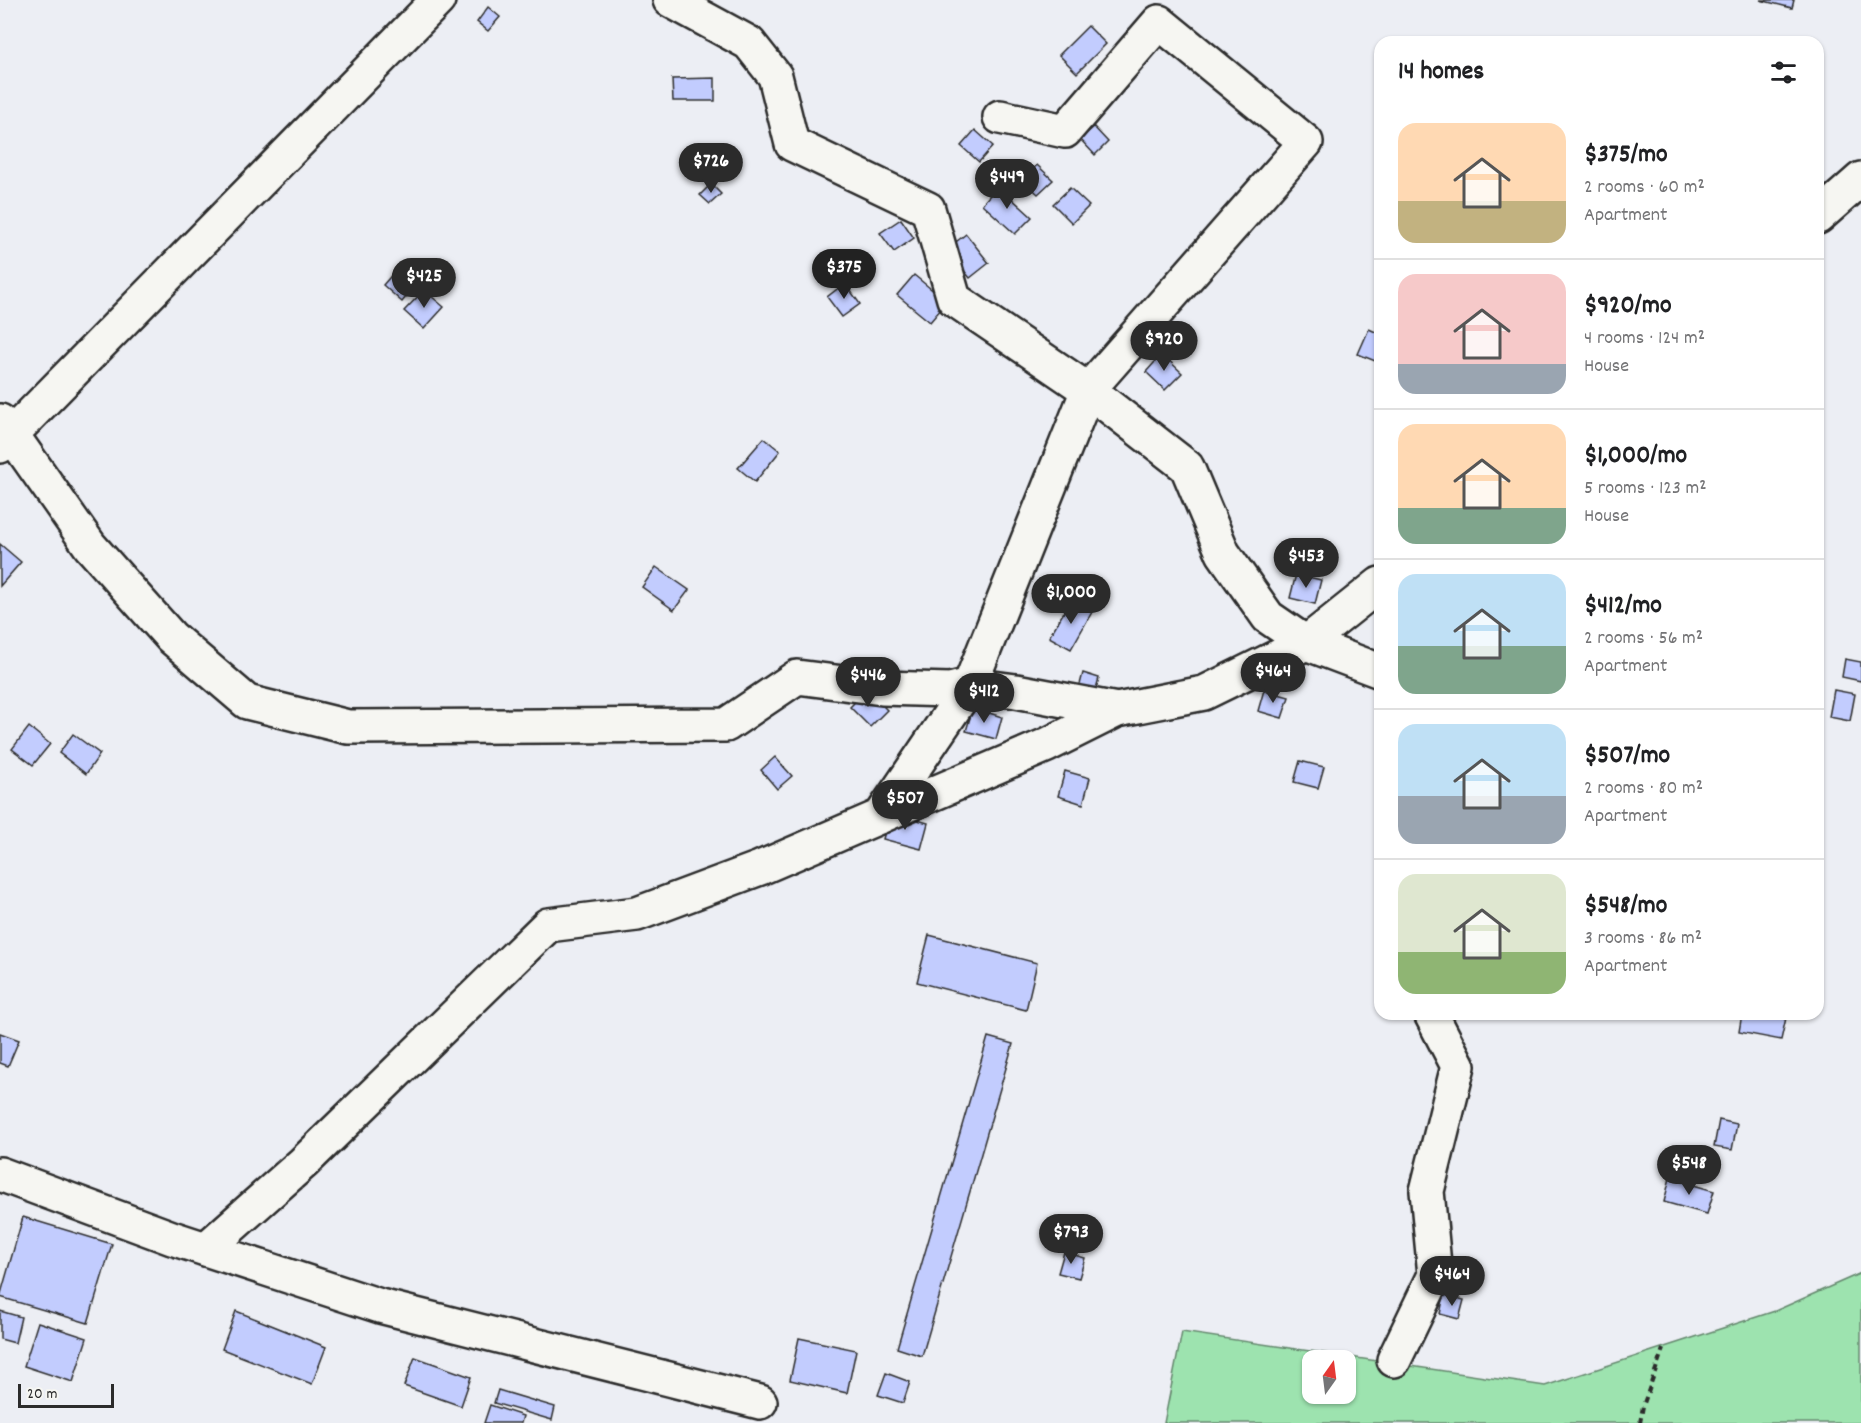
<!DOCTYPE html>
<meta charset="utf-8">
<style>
:root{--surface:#fff;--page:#f2f2f2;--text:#202124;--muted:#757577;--line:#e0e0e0;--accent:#2b2b2b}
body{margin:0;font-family:Dekko,sans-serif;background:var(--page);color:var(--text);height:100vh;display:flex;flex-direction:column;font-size:22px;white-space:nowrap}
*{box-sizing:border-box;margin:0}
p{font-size:20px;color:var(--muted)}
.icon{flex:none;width:33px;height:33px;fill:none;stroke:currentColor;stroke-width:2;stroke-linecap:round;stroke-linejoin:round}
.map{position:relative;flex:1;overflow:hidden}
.side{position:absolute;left:1374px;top:36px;width:450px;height:984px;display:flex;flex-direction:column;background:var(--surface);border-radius:18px;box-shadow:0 2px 4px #0004}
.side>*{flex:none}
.needle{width:39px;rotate:14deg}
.controls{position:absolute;left:1302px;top:1350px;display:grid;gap:12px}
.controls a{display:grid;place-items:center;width:54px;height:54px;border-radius:12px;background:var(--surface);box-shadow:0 2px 4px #0004;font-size:30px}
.scale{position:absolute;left:18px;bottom:15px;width:96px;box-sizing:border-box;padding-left:6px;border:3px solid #2b2b2b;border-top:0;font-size:16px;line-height:21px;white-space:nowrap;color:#2b2b2b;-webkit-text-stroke:4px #f6f6f2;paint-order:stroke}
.price{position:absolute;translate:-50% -51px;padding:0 14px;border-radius:21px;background:var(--accent);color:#fff;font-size:20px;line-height:39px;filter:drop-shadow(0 2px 3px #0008)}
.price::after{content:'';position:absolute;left:50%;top:36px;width:18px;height:14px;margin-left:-9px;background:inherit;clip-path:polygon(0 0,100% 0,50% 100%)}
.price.selected{background:#222;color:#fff}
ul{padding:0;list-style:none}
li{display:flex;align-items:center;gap:18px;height:150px;padding:0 24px}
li+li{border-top:2px solid var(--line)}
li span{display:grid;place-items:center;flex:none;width:168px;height:120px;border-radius:18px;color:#555}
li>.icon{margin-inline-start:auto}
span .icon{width:72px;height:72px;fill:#fffc;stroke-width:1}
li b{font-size:26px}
h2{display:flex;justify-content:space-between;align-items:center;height:72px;padding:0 24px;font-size:26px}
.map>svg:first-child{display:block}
.green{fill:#9de3af;stroke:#64876d;stroke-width:1.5;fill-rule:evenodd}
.building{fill:#c2ccfe;stroke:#2b2b2b;stroke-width:1.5}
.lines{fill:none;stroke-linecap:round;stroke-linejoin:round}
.minor-casing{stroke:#2b2b2b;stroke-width:38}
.path{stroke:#2b2b2b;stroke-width:4;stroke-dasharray:6 4.5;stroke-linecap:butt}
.minor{stroke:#f6f6f2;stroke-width:33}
</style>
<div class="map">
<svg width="1861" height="1423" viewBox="0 0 1861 1423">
<rect width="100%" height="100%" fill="#eceef4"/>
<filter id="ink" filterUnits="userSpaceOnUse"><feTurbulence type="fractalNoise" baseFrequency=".0167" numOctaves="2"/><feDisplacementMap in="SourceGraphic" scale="12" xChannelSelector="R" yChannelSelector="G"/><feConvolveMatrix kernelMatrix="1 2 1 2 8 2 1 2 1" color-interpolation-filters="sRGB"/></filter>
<g filter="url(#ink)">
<path class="green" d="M 1861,1273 L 1861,1423 L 1164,1423 L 1182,1332 L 1545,1386 L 1775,1311 ZM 1312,1360 L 1346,1360 L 1346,1394 L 1312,1394 Z"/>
<g class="building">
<polygon points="1760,0 1794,0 1792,8"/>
<polygon points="488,7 500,17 488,31 477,22"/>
<polygon points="1088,26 1106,44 1077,73 1059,55"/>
<polygon points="715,78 715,101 673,101 672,79"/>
<polygon points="1094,127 1108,142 1095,155 1080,139"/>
<polygon points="975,130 993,146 979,162 961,146"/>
<polygon points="1037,165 1053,180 1038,194 1023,180"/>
<polygon points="711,184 721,194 710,204 700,195"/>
<polygon points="998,186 1032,217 1015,234 982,204"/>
<polygon points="1070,188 1089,206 1072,223 1053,204"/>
<polygon points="901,219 914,238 894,252 880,233"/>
<polygon points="966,234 989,263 970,278 947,249"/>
<polygon points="396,270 415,286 402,302 383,285"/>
<polygon points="914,275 947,302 930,322 897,295"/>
<polygon points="845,283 860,304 842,317 827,297"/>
<polygon points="424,290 444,307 424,329 404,311"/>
<polygon points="1369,329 1380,334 1380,363 1358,354"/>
<polygon points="1162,354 1182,373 1165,390 1146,372"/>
<polygon points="764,438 780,451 755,482 738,468"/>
<polygon points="0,544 21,562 0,586"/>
<polygon points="656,567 689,590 674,610 642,587"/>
<polygon points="1296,574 1321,580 1315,604 1290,598"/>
<polygon points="1071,600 1092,612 1071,649 1049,637"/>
<polygon points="1845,659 1861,662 1861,681 1842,677"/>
<polygon points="1083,673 1099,678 1094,696 1078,692"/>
<polygon points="867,690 887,710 870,727 850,707"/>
<polygon points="1264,690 1289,697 1282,718 1258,711"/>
<polygon points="1834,690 1855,694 1850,721 1829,717"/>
<polygon points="973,708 1002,717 996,739 966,731"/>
<polygon points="29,727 50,744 33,765 12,749"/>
<polygon points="73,734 100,754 86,774 59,753"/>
<polygon points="775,757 792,776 777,789 761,770"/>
<polygon points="1300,761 1324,767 1318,788 1294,782"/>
<polygon points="1065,771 1090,778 1083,804 1058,796"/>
<polygon points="890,812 928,823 921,849 883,839"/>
<polygon points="929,935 1037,963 1026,1010 917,982"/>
<polygon points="1742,1014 1775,1014 1786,1018 1781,1040 1739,1032"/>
<polygon points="0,1033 19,1040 8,1066 0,1063"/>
<polygon points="988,1037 1013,1044 922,1356 897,1348"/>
<polygon points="1719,1120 1737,1124 1732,1150 1714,1147"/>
<polygon points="1670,1178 1714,1191 1707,1214 1664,1202"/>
<polygon points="23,1217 112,1244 88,1323 0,1297"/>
<polygon points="1064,1252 1085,1258 1079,1278 1058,1273"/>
<polygon points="1444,1295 1464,1300 1459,1319 1440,1314"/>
<polygon points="0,1311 21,1317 15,1343 0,1339"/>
<polygon points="236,1311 326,1347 312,1384 222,1349"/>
<polygon points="38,1322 87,1338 73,1382 24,1366"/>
<polygon points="799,1338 856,1350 847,1393 790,1380"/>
<polygon points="415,1357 471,1377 461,1406 404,1386"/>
<polygon points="886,1373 910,1382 903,1403 878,1395"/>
<polygon points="498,1390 555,1407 552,1420 494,1403"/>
<polygon points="490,1405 523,1416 521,1423 484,1423"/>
</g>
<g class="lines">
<defs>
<g id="minor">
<polyline points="670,0 749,43 775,76 792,144 928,209 954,299 1088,390 1187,467 1223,553 1268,617 1306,643 1380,671"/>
<polyline points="1818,217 1861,179"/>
<polyline points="0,421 12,435 90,546 171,637 247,702 348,727 726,725 797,677 882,688 950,690 970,685 1016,691 1117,710 1204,693 1306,643 1380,584"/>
<polyline points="0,446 438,0"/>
<polyline points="881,816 1047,745 1117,710"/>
<polyline points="0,1174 172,1238 380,1306 760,1402"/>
<polyline points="206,1249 303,1163 548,925 637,914 760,868 881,816 970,685 1088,390 1306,142 1159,22 1065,131 1000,117"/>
<polyline points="1394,1360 1435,1275 1427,1191 1458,1066 1431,1014"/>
</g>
</defs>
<use href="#minor" class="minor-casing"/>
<polyline class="path" points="1640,1423 1643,1406 1663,1349"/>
<use href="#minor" class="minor"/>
</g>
</g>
</svg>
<div class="controls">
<a><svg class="needle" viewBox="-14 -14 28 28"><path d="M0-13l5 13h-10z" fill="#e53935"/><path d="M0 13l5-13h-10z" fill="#757577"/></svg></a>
</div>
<div class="scale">20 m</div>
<b class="price" style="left:711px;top:194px">$726</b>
<b class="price" style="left:1007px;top:210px">$449</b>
<b class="price selected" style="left:844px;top:300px">$375</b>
<b class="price" style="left:424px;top:309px">$425</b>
<b class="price" style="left:1164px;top:372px">$920</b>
<b class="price" style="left:1306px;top:589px">$453</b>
<b class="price" style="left:1071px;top:625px">$1,000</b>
<b class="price" style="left:1273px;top:704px">$464</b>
<b class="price" style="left:868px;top:708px">$446</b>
<b class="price" style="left:984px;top:724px">$412</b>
<b class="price" style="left:905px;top:831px">$507</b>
<b class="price" style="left:1689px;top:1196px">$548</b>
<b class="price" style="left:1071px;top:1265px">$793</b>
<b class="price" style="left:1452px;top:1307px">$464</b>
<section class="side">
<h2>14 homes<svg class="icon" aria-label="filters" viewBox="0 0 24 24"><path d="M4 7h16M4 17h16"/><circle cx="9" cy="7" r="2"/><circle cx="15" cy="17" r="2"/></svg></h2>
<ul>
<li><span style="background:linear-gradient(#ffd9b3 65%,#c2b280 0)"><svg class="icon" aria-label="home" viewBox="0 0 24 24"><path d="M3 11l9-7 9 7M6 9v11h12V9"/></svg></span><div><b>$375/mo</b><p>2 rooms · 60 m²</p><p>Apartment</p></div></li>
<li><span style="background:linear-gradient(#f6c9c9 75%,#9aa5b1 0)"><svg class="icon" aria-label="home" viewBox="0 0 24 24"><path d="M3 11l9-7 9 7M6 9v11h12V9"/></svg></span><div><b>$920/mo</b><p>4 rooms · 124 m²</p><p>House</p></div></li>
<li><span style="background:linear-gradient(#ffd9b3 70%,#7fa58c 0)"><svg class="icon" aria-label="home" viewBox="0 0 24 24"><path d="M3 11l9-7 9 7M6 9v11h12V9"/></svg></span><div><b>$1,000/mo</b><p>5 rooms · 123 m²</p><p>House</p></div></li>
<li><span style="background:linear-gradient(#bfe0f5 60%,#7fa58c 0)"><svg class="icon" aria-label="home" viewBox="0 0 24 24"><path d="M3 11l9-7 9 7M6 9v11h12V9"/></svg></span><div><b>$412/mo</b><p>2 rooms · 56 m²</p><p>Apartment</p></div></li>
<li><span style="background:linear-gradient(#bfe0f5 60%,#9aa5b1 0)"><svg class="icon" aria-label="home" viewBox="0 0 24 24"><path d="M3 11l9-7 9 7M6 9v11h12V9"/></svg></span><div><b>$507/mo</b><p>2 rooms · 80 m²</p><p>Apartment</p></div></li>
<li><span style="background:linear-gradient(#dfe7d0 65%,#8fb573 0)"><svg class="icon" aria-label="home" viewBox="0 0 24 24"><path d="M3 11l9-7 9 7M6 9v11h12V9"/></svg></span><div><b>$548/mo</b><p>3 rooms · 86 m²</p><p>Apartment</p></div></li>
</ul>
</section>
</div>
